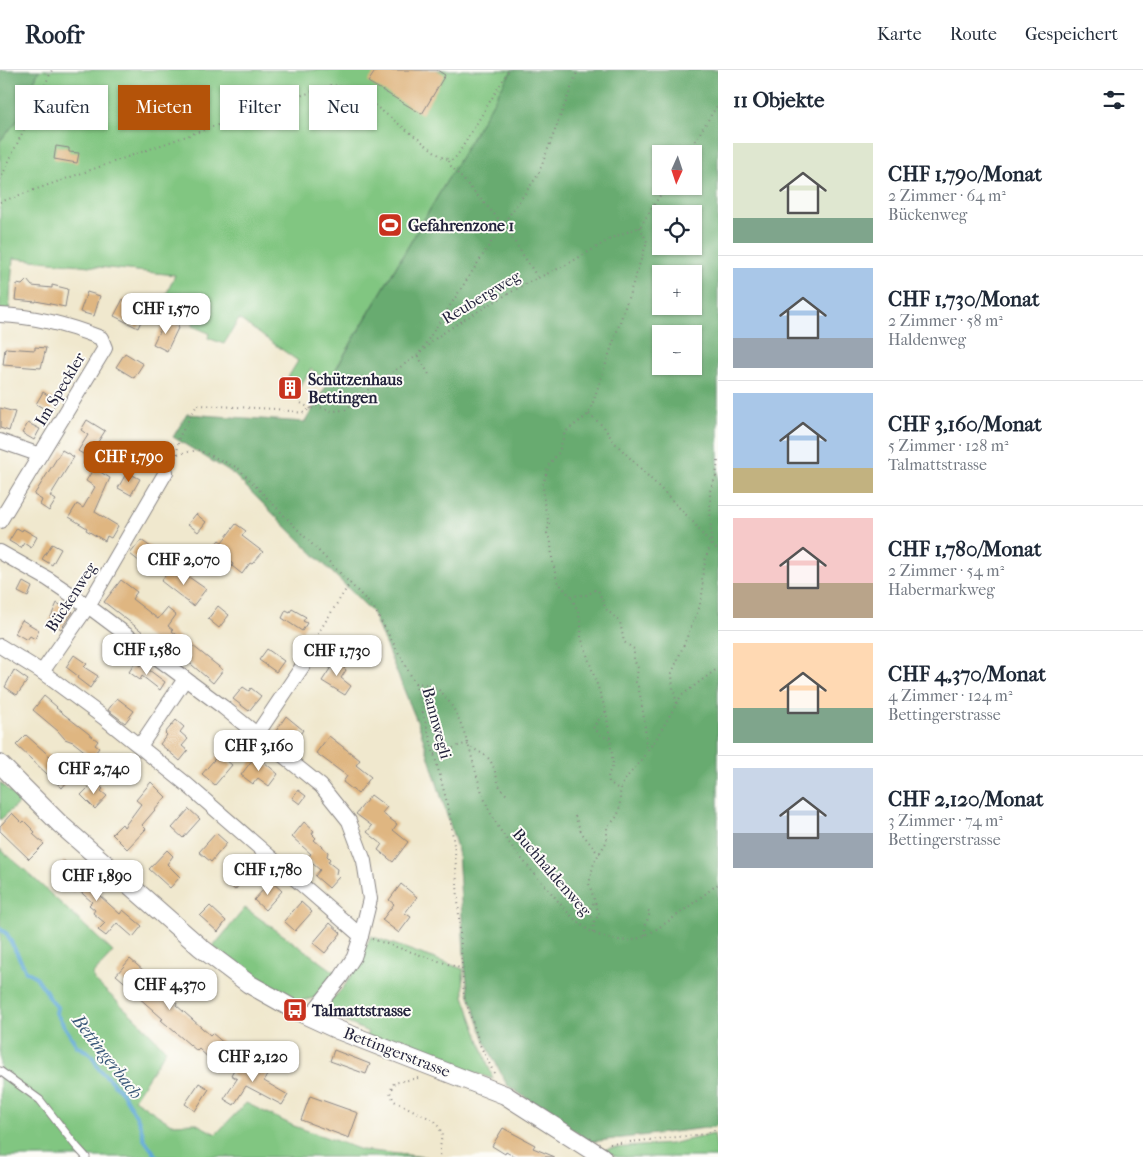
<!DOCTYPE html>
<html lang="de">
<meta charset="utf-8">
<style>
:root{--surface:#fff;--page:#f2f2f3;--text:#1f2937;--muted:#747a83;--line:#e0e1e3;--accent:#b45309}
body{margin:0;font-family:"IM FELL French Canon",serif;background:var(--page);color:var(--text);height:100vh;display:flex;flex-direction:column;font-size:19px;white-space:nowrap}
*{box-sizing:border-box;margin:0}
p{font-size:16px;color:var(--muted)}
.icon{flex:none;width:28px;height:28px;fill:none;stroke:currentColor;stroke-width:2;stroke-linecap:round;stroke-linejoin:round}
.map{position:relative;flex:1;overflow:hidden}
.drawer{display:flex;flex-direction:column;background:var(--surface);width:425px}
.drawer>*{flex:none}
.guide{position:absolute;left:15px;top:15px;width:475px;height:45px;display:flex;gap:10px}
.needle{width:32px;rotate:183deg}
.fabs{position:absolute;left:652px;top:75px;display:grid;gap:10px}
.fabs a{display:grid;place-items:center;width:50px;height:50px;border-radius:0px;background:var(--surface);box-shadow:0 1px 4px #0004;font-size:25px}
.price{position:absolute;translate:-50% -42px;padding:0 11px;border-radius:10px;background:#fff;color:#222;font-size:16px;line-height:32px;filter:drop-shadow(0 1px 2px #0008)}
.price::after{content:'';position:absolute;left:50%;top:30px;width:15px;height:11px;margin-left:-8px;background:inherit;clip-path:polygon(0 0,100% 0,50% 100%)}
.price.selected{background:var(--accent);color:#fff}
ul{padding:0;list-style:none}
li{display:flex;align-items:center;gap:15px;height:125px;padding:0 15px}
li+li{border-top:1px solid var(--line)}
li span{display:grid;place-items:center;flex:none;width:140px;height:100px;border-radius:0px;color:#555}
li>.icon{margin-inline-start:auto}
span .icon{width:60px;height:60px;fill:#fffc;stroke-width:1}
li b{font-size:21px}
h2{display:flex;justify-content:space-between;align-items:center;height:60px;padding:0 15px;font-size:21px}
.chip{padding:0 18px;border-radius:0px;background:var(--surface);box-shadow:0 1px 4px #0004;font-size:18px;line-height:45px}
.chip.selected{background:var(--accent);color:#fff}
header{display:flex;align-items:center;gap:30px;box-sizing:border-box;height:70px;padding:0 25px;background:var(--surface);border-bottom:1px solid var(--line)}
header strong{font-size:24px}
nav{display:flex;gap:28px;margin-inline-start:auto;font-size:18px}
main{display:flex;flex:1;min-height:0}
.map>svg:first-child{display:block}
.green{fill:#81c681;stroke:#52745e}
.forest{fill:#68ab6f;stroke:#456655;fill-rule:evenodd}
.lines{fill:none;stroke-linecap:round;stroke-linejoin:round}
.stream{stroke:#5fa9d7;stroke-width:4}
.building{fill:#dfb681}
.service-casing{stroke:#898584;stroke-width:9}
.minor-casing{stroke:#898584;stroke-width:16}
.tertiary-casing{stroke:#898584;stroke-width:20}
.path{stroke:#898584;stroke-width:2;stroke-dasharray:1 4;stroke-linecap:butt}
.service{stroke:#fff;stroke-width:7}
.minor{stroke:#fff;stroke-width:14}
.tertiary{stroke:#fff;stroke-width:18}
.labels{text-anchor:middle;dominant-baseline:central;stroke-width:4;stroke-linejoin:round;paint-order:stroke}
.poi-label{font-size:16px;font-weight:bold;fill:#22223b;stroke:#fdfcf7;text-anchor:start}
.street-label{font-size:16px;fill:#22223b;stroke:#fdfcf7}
.water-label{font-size:18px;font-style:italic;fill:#3a5879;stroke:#fdfcf7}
</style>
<header>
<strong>Roofr</strong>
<nav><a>Karte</a><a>Route</a><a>Gespeichert</a></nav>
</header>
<main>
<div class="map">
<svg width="718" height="1087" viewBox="0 0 718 1087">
<rect width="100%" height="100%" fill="#fdfcf7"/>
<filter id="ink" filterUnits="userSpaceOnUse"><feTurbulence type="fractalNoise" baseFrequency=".02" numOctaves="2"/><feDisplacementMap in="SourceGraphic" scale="10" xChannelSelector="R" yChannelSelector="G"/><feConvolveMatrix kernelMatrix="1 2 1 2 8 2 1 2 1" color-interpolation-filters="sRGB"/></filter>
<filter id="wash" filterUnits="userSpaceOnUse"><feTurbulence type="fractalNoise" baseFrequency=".0096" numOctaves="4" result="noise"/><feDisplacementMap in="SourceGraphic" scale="20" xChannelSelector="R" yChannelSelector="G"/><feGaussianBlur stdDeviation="1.12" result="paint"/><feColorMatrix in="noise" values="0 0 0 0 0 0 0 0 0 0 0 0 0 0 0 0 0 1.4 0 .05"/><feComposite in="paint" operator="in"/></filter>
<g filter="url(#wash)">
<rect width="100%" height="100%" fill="#f0e8ce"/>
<g class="green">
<polygon points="39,0 512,0 328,312 311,299 300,317 287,309 298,291 239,249 224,274 208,268 209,263 192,256 198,242 166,225 175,205 13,188 9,240 0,240 0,71 17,51"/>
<polygon points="0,712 20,732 0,750"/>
<polygon points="0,779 25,800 113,882 93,904 94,910 134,947 166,980 134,1029 171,1054 195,1053 216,1064 246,1033 294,1056 362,1080 426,1087 0,1087"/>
<polygon points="245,838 335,902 314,928 300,931 297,934 255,907 213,877"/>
<path d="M 371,866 L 463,899 L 464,926 L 493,1009 L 366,966 L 368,962 L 323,942 C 328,931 338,925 345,915 C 356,900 363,883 371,866 Z"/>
<polygon points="714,1064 718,1087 617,1087 603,1080 613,1078 670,1074"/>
</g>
<g class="forest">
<polygon points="0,0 39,0 17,51 0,71"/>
<path d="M 512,0 L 718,0 L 718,1055 L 714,1057 L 590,1072 L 507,1015 L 486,974 L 469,925 L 465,899 L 458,781 L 420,659 L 372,542 L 233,404 L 173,367 L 187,344 L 305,352 ZM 661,84 L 694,84 L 694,116 L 661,116 ZM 661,144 L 694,144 L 694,176 L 661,176 ZM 661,204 L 694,204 L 694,236 L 661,236 ZM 661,264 L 694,264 L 694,296 L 661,296 Z"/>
</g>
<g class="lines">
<polyline class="stream" points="0,859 7,864 26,901 36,907 46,921 48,927 57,937 56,943 77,976 86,981 92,986 99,999 122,1022 139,1051 144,1069 157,1087"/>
</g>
<g id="blocks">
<g class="building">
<polygon points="376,0 437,0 445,5 422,44 368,12"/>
<polygon points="56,76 69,78 69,82 79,83 77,93 54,89"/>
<polygon points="27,210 32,216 52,218 52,215 68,219 65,237 36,231 36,232 15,230 17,214 22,215"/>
<polygon points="87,222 100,226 94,246 80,242"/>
<polygon points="123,229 136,235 139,229 147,233 144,239 146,240 138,258 114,246"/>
<polygon points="165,249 179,256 167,281 153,274"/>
<polygon points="35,277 46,278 41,298 3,295 5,278 35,280"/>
<polygon points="125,283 143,294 134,308 116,297"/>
<polygon points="287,309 300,317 293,327 281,319"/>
<polygon points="43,322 57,331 50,342 36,334"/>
<polygon points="0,338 15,342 9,361 0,358"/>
<polygon points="87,350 105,361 88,387 78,381 88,365 81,360"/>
<polygon points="28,353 40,359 34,370 22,363"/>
<polygon points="62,380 74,387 50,426 56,430 49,441 40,435 42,430 34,425"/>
<polygon points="94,398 110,408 95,442 118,456 111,468 107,466 105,471 86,460 87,458 69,447 77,434 83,438 95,417 86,411"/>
<polygon points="127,402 140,409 131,425 118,418"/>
<polygon points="196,444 206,452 198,462 188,454"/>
<polygon points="236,454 246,461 242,466 263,482 252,494 250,493 242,504 232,496 233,494 212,478 219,470 222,472"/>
<polygon points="17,458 22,461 23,459 37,467 31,478 24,473 21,478 9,471"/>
<polygon points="141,470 155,480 144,495 130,484"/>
<polygon points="52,474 61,479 52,495 42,489"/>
<polygon points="173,496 206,519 193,536 161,511"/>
<polygon points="121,510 137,522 132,529 158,549 167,538 176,545 168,556 173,560 172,561 187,573 188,572 223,600 213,613 185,589 184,591 168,579 166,580 104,532"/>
<polygon points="23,512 32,517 28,527 18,522"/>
<polygon points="57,533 62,536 63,535 73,542 61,559 49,551"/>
<polygon points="218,536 229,545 219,558 208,549"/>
<polygon points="292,539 306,547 303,551 307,553 302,561 282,548 286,540 290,542"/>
<polygon points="22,550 39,560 35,569 30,566 27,570 15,563"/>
<polygon points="267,579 284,591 276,602 259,590"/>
<polygon points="74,585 87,594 84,597 98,606 90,618 77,608 78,606 66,597"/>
<polygon points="337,588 346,593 343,597 346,600 341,608 351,616 345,625 322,611"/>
<polygon points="135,593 140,596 141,594 165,612 160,620 142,606 140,610 129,602"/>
<polygon points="14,600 28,610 17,625 5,617"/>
<polygon points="243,617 249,621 251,618 261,626 249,641 233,629"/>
<polygon points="44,626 57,637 56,638 98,671 95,675 99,678 92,687 73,672 65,669 58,661 33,640"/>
<polygon points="117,628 134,641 125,653 108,640"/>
<polygon points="286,646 303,660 293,674 276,661"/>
<polygon points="176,650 184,657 180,662 188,669 182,676 188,681 180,691 160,674 167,665 165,663"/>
<polygon points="26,665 72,706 62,718 16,675"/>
<polygon points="329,666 360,690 356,695 371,707 358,724 343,712 347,706 316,683"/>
<polygon points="219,684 232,695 215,715 202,704"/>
<polygon points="256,685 278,704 269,716 258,708 253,714 241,705"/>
<polygon points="95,711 103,719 101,721 107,726 95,739 81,725"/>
<polygon points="151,712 166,727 142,755 146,759 127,779 112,764 122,754 124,757 141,734 136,730"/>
<polygon points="298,720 306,726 300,734 292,728"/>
<polygon points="371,725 387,737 382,743 397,754 393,760 408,772 393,792 378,780 382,774 367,762 372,756 356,744"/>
<polygon points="189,739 200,749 183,768 172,758"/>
<polygon points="12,743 22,753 24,751 35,762 33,764 44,774 29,789 0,761 0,756"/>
<polygon points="304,752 314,761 312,764 316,768 314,770 328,782 327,786 330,789 328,792 337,799 336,804 339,807 329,818 315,806 320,800 306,788 311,784 292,767"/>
<polygon points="216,763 227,773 211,792 199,782"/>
<polygon points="167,780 173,786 167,794 180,807 170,818 149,799"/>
<polygon points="240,790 251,800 235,820 223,810"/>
<polygon points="64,791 90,812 88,814 100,824 99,825 120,844 123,840 142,856 133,867 117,853 106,866 98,860 105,853 93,843 95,840 89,835 92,832 76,818 73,822 55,807 60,800 58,798"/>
<polygon points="271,811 282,821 265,840 254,830"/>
<polygon points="401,814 417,827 405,843 411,847 399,863 382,850 394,834 389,830"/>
<polygon points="301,832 312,842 295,861 284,851"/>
<polygon points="210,836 226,851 218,862 200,846"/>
<polygon points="330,853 341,863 325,883 313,873"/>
<polygon points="130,889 144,901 142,903 177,933 176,935 210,965 212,963 226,975 212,991 199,979 197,981 161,950 163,949 128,918 129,916 116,905"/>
<polygon points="334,980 370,994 366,1004 330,991"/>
<polygon points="241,987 268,1003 264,1011 288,1025 282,1035 246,1016 234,1035 224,1029 237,1009 231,1005"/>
<polygon points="199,1013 209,1019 195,1041 185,1034"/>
<polygon points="310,1026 358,1043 349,1068 301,1050"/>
<polygon points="503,1058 535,1075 533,1078 555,1087 515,1087 506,1082 505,1084 492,1076"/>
</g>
</g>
</g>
<g filter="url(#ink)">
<use href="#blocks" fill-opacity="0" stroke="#898584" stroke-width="1"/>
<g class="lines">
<defs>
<polyline id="service" points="0,1001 40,1030 76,1076 86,1087"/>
<g id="minor">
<path d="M 0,245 C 35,246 68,255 101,268 L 105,278 L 0,451"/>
<polyline points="0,371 40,385"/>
<polyline points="0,482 48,509 88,536 223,637 321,716 349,751 364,791 370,829 361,866 354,887 341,907 309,947"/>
<polyline points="0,576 42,602 88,536 166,402"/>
<polyline points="42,602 103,647 185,713 361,866"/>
<polyline points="257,664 306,591 308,578"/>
<polyline points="140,676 185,609"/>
</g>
<polyline id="tertiary" points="0,694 60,754 200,877 249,914 297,941 338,960 505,1025 602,1087"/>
</defs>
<use href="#service" class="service-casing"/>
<use href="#minor" class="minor-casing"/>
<use href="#tertiary" class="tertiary-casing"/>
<g class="path">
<polyline points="687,84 718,34"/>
<polyline points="449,91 451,96 503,154 538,208"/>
<polyline points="0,110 52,0"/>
<polyline points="0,132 331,15 344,17 360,24 443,88 452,90 457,86 509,0"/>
<polyline points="420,282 503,154 538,105 578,0"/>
<polyline points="418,286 430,306"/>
<polyline points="302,325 299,332 311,339"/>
<polyline points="589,344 604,357 613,371 662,420 694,453 706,469 718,480"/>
<polyline points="177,384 179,367 197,335 276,339 302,343 316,336 332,341 345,340 371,317 418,285 437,267 463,250 527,213 564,196 614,167 640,157 666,116"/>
<polyline points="173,392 177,384 199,380 238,398 374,538 415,613 449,740 455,782 464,926 480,975 495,1005"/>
<path d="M 571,528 C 579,540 582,553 581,567 L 606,641 L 593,657 L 602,666 L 610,668 L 613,695 L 608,705 L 609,712 L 620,720"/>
<polyline points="315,568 350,513"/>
<path d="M 415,613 C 428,614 439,617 447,629 C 468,657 472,696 484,728 C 497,763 524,792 549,820 C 562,836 574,852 592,862 C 603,868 620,872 633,870 C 655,865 698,829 718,814"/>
<polyline points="677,633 673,619 672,603 699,538 703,520 702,508 706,487 711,474 710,421 716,406 718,391"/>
<polyline points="606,641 610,668"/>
<polyline points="648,680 656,669 681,626 718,598"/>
<path d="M 434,684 C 446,683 455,675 467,674 C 474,681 483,682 489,689 C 496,698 496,710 501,719 C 503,722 507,725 509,727"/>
<polyline points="575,746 581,762 596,781 600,783"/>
<polyline points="594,852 589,841 595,830"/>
<path d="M 593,862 L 594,852 L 599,844 L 589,814 L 594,792 L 607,771 L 607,757 C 610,754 615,750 617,746 C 622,737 618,725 622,715 C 628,703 639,696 645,684 C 649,675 641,620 636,612 L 638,598 L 634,590 L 634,579 L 624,572 L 620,552 L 606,539 L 598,520 L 595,520 L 587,525 L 570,526 L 557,511 L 552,488 L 551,473 L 547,463 L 549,454 L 544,433 L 543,414 L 549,395 L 559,382 L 565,362 L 589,344 L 647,172 L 640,157"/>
<polyline points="645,865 645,857 650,842 646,839"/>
<polyline points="372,869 463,899"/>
<polyline points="418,1008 394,1013 390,1022 394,1031 435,1051 442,1063 439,1087"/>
<polyline points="610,1074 706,1064 718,1058"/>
</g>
<use href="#service" class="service"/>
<use href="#minor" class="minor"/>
<use href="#tertiary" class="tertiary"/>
</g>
</g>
<defs>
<symbol id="stadium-square" viewBox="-11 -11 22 22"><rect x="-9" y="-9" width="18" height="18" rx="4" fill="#c8321e" stroke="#fdfcf7"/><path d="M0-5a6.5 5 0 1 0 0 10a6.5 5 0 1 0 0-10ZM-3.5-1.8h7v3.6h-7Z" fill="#fff"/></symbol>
<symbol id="building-square" viewBox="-11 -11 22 22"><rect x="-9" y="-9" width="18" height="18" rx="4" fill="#c8321e" stroke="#fdfcf7"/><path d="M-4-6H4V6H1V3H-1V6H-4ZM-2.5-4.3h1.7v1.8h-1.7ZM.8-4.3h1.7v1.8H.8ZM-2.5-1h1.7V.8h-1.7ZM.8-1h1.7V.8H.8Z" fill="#fff"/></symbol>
<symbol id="bus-square" viewBox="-11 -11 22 22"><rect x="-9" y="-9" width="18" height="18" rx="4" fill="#c8321e" stroke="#fdfcf7"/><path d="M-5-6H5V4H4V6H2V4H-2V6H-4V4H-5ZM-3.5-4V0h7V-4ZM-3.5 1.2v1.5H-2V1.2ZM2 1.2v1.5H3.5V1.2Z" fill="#fff"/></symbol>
</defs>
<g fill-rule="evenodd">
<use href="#stadium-square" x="376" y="141" width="28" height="28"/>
<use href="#building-square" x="276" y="304" width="28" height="28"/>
<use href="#bus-square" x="281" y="926" width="28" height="28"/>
</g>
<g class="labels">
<g class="poi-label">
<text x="408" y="155">Gefahrenzone 1</text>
<text x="308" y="309">Schützenhaus<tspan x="308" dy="18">Bettingen</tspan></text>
<text x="312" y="940">Talmattstrasse</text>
</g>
<g class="street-label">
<text transform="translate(481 227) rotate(-31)">Reubergweg</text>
<text transform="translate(60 319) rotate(-59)">Im Speckler</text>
<text transform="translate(71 527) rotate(-57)">Bückenweg</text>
<text transform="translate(437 653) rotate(75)">Bannwegli</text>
<text transform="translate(552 802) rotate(49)">Buchhaldenweg</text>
<text transform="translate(397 982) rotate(21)">Bettingerstrasse</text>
</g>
<g class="water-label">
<text transform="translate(107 987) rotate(52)">Bettingerbach</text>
</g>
</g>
</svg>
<div class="fabs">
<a><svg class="needle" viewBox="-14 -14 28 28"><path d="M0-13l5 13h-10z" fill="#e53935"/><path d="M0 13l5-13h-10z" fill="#747a83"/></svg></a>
<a><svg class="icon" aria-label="locate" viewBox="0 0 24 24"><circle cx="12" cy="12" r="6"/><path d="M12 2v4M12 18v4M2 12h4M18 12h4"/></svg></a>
<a>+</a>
<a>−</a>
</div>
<b class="price" style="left:166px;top:265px">CHF 1,570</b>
<b class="price selected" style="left:129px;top:413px">CHF 1,790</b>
<b class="price" style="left:184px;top:516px">CHF 2,070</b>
<b class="price" style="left:147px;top:606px">CHF 1,580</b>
<b class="price" style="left:337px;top:607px">CHF 1,730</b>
<b class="price" style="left:259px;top:702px">CHF 3,160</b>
<b class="price" style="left:94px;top:725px">CHF 2,740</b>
<b class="price" style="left:268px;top:826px">CHF 1,780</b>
<b class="price" style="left:97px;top:832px">CHF 1,890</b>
<b class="price" style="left:170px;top:941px">CHF 4,370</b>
<b class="price" style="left:253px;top:1013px">CHF 2,120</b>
<div class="guide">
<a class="chip">Kaufen</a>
<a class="chip selected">Mieten</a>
<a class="chip">Filter</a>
<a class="chip">Neu</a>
</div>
</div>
<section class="drawer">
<h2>11 Objekte<svg class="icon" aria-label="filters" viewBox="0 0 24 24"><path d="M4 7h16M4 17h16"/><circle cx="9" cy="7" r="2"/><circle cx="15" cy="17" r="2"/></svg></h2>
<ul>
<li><span style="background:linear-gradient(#dfe7d0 75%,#7fa58c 0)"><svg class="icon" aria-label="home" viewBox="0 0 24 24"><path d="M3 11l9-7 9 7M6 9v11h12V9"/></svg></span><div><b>CHF 1,790/Monat</b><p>2 Zimmer · 64 m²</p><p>Bückenweg</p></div></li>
<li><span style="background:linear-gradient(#a9c7e8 70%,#9aa5b1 0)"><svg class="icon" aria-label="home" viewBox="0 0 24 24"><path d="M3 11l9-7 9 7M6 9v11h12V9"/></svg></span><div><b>CHF 1,730/Monat</b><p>2 Zimmer · 58 m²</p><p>Haldenweg</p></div></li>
<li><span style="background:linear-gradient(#a9c7e8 75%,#c2b280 0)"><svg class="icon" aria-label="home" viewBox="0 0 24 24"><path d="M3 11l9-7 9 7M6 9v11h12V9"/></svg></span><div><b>CHF 3,160/Monat</b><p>5 Zimmer · 128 m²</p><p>Talmattstrasse</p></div></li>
<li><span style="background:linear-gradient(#f6c9c9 65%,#b9a48a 0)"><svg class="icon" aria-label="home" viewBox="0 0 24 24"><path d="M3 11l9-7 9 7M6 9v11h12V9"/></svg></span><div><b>CHF 1,780/Monat</b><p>2 Zimmer · 54 m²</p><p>Habermarkweg</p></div></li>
<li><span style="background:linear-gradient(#ffd9b3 65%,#7fa58c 0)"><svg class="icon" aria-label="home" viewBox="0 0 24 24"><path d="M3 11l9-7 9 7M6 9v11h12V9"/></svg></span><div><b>CHF 4,370/Monat</b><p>4 Zimmer · 124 m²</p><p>Bettingerstrasse</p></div></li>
<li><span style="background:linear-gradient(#c9d6e8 65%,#9aa5b1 0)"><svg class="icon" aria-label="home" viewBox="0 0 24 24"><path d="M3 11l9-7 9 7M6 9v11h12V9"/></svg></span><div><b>CHF 2,120/Monat</b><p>3 Zimmer · 74 m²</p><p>Bettingerstrasse</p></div></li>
</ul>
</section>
</main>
